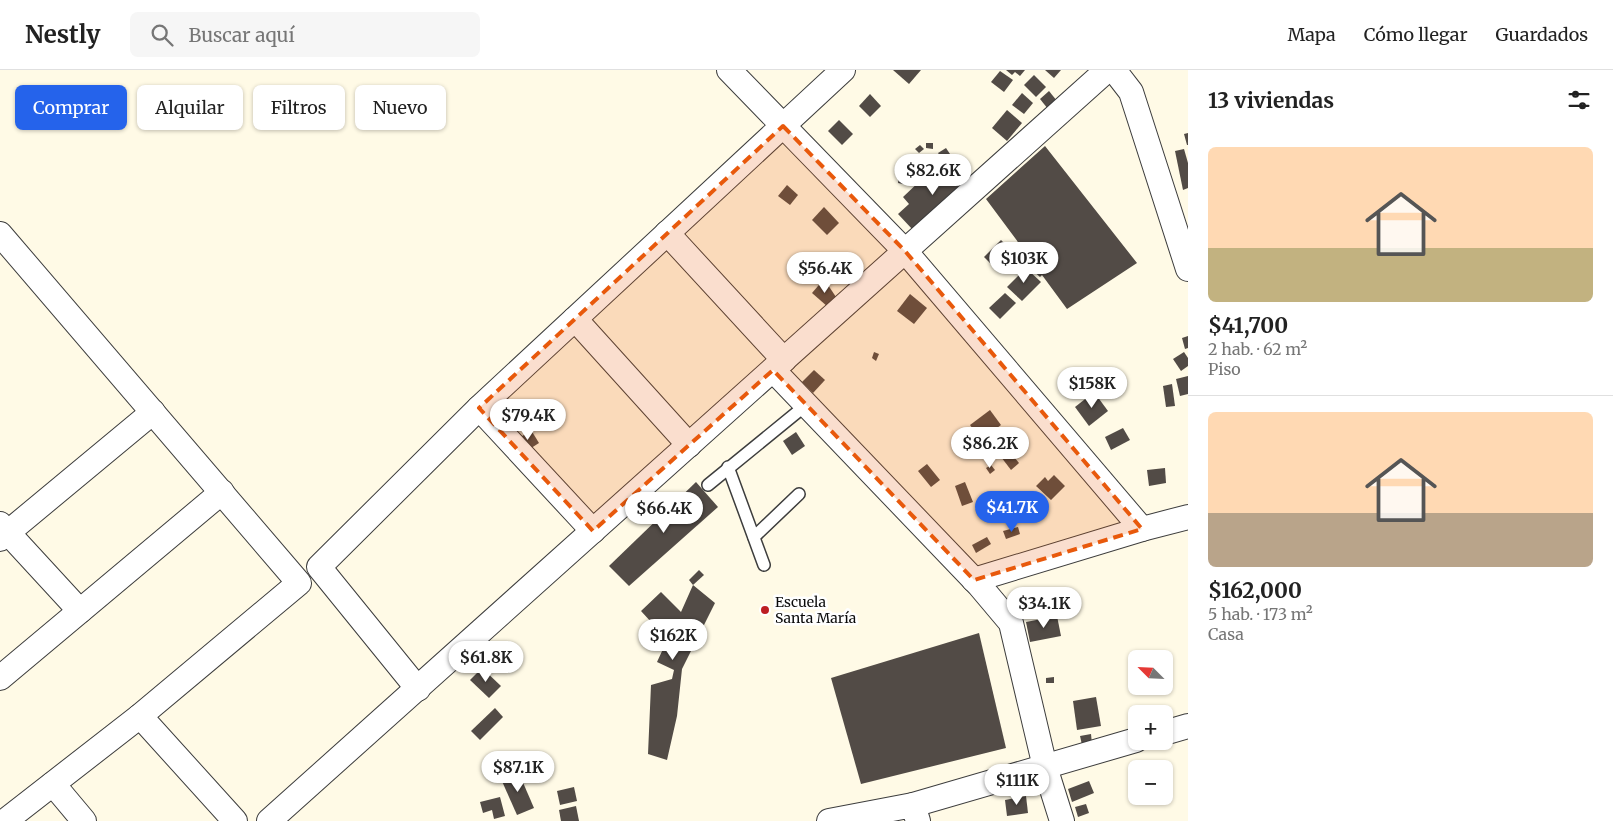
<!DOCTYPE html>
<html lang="es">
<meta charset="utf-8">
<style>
:root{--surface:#fff;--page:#f6f6f6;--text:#222;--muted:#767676;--line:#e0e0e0;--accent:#2563eb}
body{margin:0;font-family:Merriweather,serif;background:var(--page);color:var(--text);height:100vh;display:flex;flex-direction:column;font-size:19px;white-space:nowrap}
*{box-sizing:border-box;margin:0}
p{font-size:16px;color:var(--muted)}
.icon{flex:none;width:28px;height:28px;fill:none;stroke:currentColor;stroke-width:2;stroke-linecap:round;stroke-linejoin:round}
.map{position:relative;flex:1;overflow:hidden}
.panel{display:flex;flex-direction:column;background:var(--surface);width:425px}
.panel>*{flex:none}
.hud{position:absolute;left:15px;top:15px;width:475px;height:45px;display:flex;gap:10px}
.needle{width:32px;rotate:294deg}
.fabs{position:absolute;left:1128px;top:580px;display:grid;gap:10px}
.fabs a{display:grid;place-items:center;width:45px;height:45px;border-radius:8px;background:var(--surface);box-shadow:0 1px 4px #0004;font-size:25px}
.price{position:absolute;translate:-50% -42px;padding:0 11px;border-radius:18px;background:#fff;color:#222;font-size:16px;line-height:32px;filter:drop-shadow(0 1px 2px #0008)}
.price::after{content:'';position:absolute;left:50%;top:30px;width:15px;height:11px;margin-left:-8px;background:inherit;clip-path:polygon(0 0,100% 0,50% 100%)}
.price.current{background:var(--accent);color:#fff}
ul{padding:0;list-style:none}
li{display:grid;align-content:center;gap:10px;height:265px;padding:0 20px}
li+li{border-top:1px solid var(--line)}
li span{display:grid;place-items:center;height:155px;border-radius:8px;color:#555}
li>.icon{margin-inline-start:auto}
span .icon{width:90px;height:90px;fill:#fffc;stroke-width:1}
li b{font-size:21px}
h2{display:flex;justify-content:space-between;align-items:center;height:60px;padding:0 20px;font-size:21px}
.tag{padding:0 18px;border-radius:8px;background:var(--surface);box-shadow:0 1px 4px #0004;font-size:18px;line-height:45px}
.tag.current{background:var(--accent);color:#fff}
header{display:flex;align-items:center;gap:30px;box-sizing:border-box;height:70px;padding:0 25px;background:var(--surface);border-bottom:1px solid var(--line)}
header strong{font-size:24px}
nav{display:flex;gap:28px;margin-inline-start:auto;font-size:18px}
.search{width:350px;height:45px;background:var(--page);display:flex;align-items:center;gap:12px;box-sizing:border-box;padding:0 18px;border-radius:8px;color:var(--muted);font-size:19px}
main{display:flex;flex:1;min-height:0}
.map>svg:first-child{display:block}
.building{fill:#524b46}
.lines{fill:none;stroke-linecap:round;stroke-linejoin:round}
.service-casing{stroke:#3d3d3d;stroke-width:14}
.minor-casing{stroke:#3d3d3d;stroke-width:26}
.service{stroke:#fff;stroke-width:11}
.minor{stroke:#fff;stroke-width:24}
.marked{fill:#e8590c;fill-opacity:0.2;stroke:#e8590c;stroke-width:4;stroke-dasharray:10 6;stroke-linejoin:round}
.poi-dot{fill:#bd1e23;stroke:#fff;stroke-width:2}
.labels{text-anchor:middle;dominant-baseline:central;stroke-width:5;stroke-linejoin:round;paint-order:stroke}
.poi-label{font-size:14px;fill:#0a0a0a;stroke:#fff;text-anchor:start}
</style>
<header>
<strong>Nestly</strong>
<div class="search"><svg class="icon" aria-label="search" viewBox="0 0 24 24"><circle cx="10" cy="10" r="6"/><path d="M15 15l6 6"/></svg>Buscar aquí</div>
<nav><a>Mapa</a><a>Cómo llegar</a><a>Guardados</a></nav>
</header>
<main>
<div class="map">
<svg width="1188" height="751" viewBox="0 0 1188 751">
<rect width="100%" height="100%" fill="#fffae6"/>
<g class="building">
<polygon points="893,0 921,0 909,14"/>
<polygon points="1006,0 1025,0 1020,6 1015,2 1012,5"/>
<polygon points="1045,0 1061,0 1054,8"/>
<polygon points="1000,1 1013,10 1004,22 991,12"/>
<polygon points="1034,5 1046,17 1036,27 1024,15"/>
<polygon points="1049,21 1057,31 1048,39 1040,29"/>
<polygon points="1022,23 1033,33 1024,44 1012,35"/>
<polygon points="870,24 881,36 870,47 859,36"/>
<polygon points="1007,40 1022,53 1007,71 992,58"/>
<polygon points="839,50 853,64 842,75 828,61"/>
<polygon points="1188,63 1188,75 1187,75 1184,64"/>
<polygon points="926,73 933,73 933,79 926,78"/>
<polygon points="920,75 924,79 919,83 915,79"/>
<polygon points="1045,76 1137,193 1067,239 1042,205 1040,207 1031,199 1035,195 986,129"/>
<polygon points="946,78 950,84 942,89 938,83"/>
<polygon points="1184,79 1188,93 1188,118 1183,120 1175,81"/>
<polygon points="913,84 917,86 913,93 909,90"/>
<polygon points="950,95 963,110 969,104 976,111 956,129 951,124 913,160 898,144 909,134 903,127 922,109 928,116"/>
<polygon points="899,107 904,108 903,114 898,113"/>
<polygon points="787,115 798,125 790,135 778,126"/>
<polygon points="824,137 839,153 827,165 812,150"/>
<polygon points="1001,170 1015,184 998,201 984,187"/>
<polygon points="827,182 836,190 824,202 815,194"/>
<polygon points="1026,198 1041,212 1022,231 1007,217"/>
<polygon points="824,209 836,227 828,237 812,223"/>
<polygon points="1005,223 1016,233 1000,249 989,238"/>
<polygon points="910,224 927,238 914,254 897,241"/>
<polygon points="1188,266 1188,278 1185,279 1182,268"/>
<polygon points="874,282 879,284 876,291 872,288"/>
<polygon points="1184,282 1188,288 1188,296 1181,301 1173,289"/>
<polygon points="814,300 825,310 813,323 802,312"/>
<polygon points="1188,306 1188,324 1180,326 1176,309"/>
<polygon points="1172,314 1175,336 1166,337 1163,316"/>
<polygon points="1094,322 1108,341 1089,356 1075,337"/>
<polygon points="990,340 1001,355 981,370 970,355"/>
<polygon points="1123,358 1130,370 1111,380 1105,367"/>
<polygon points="531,360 539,373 525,382 518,369"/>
<polygon points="796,362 805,376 792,385 783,371"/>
<polygon points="1006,377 1019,393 1011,400 998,383"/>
<polygon points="986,378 991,386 986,389 980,382"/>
<polygon points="927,394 940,410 931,417 918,401"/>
<polygon points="991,395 995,400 990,404 986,398"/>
<polygon points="1165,398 1166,413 1149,416 1147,400"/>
<polygon points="1054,405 1065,416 1051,430 1036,416 1045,407 1048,411"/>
<polygon points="696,412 718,437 629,516 609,496"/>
<polygon points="965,412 973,432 962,436 955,416"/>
<polygon points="1018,457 1020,464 1006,469 1003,461"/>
<polygon points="987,467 991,474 976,483 972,475"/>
<polygon points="699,500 704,505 693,515 689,510"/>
<polygon points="693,515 715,533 682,599 677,646 667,690 648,684 651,615 672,609 674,600 657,592 675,553 663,565 641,541 661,522 681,542"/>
<polygon points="1057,546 1061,566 1030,572 1026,552"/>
<polygon points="979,563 1006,678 861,714 831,608"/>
<polygon points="482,598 501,616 489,628 470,610"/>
<polygon points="1054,607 1054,613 1046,613 1046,608"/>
<polygon points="1096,627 1101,656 1077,660 1073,631"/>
<polygon points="495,638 503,647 480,670 471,661"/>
<polygon points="1091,664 1092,674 1082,675 1080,666"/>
<polygon points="518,701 534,738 517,745 501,709"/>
<polygon points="1089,711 1094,723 1072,732 1068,719"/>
<polygon points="574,717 577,731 560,735 557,721"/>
<polygon points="1026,726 1028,743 1007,746 1005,730"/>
<polygon points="500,727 505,746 494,749 492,740 483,743 480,732"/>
<polygon points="1086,734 1089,743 1078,747 1075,737"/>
<polygon points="576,736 579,751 561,751 559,740"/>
</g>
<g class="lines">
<defs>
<g id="service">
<polyline points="728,397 764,495"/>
<polyline points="708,415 806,335"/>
<polyline points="754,467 799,424"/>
</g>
<g id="minor">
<polyline points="729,0 905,181 1142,459 974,510"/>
<polyline points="1114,0 1131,22 1188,199"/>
<polyline points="667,163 784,290"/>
<polyline points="0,164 299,513 140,646 5,751"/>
<polyline points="575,249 689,375"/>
<polyline points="773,300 979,515 1011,553 1045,697 1062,751"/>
<polyline points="479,338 593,461"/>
<polyline points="0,454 80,541"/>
<polyline points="1142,459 1188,447"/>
<polyline points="0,469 153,342"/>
<polyline points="0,608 222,422"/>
<polyline points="418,619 319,497 479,338 843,0"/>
<polyline points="140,646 235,751"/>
<polyline points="1164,663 1188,656"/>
<polyline points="53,714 84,751"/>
<polyline points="913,735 1136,670"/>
<polyline points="269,751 1107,0"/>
<polyline points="829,751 913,735 918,751"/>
</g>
</defs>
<use href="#service" class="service-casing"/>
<use href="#minor" class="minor-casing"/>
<use href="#service" class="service"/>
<use href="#minor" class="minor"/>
</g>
<path class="marked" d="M 783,56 L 905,181 L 1142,459 L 974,510 L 773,300 L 593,461 L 479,338 Z"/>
<circle class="poi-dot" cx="765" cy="540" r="5"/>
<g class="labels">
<g class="poi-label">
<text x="775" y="532">Escuela<tspan x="775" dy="16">Santa María</tspan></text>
</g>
</g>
</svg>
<div class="fabs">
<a><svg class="needle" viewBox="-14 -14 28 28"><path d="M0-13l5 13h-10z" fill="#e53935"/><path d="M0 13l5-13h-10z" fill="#767676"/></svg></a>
<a>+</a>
<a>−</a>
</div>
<b class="price" style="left:933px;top:126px">$82.6K</b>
<b class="price" style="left:1024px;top:214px">$103K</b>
<b class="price" style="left:825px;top:224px">$56.4K</b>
<b class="price" style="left:1092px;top:339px">$158K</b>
<b class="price" style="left:528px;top:371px">$79.4K</b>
<b class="price" style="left:990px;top:399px">$86.2K</b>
<b class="price current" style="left:1012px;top:463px">$41.7K</b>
<b class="price" style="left:664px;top:464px">$66.4K</b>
<b class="price" style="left:1044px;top:559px">$34.1K</b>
<b class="price" style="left:673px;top:591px">$162K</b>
<b class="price" style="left:486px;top:613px">$61.8K</b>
<b class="price" style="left:518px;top:723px">$87.1K</b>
<b class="price" style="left:1017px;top:736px">$111K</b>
<div class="hud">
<a class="tag current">Comprar</a>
<a class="tag">Alquilar</a>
<a class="tag">Filtros</a>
<a class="tag">Nuevo</a>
</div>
</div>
<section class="panel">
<h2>13 viviendas<svg class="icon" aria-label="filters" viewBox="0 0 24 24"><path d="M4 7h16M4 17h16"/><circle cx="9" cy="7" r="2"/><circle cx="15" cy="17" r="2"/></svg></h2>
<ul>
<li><span style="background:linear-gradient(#ffd9b3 65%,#c2b280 0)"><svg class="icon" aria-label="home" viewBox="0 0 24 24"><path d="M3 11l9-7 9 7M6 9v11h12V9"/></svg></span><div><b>$41,700</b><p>2 hab. · 62 m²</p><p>Piso</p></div></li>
<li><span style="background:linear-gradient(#ffd9b3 65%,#b9a48a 0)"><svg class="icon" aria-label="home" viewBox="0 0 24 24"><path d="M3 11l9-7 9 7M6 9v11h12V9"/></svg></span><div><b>$162,000</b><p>5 hab. · 173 m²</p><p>Casa</p></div></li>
</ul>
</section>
</main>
